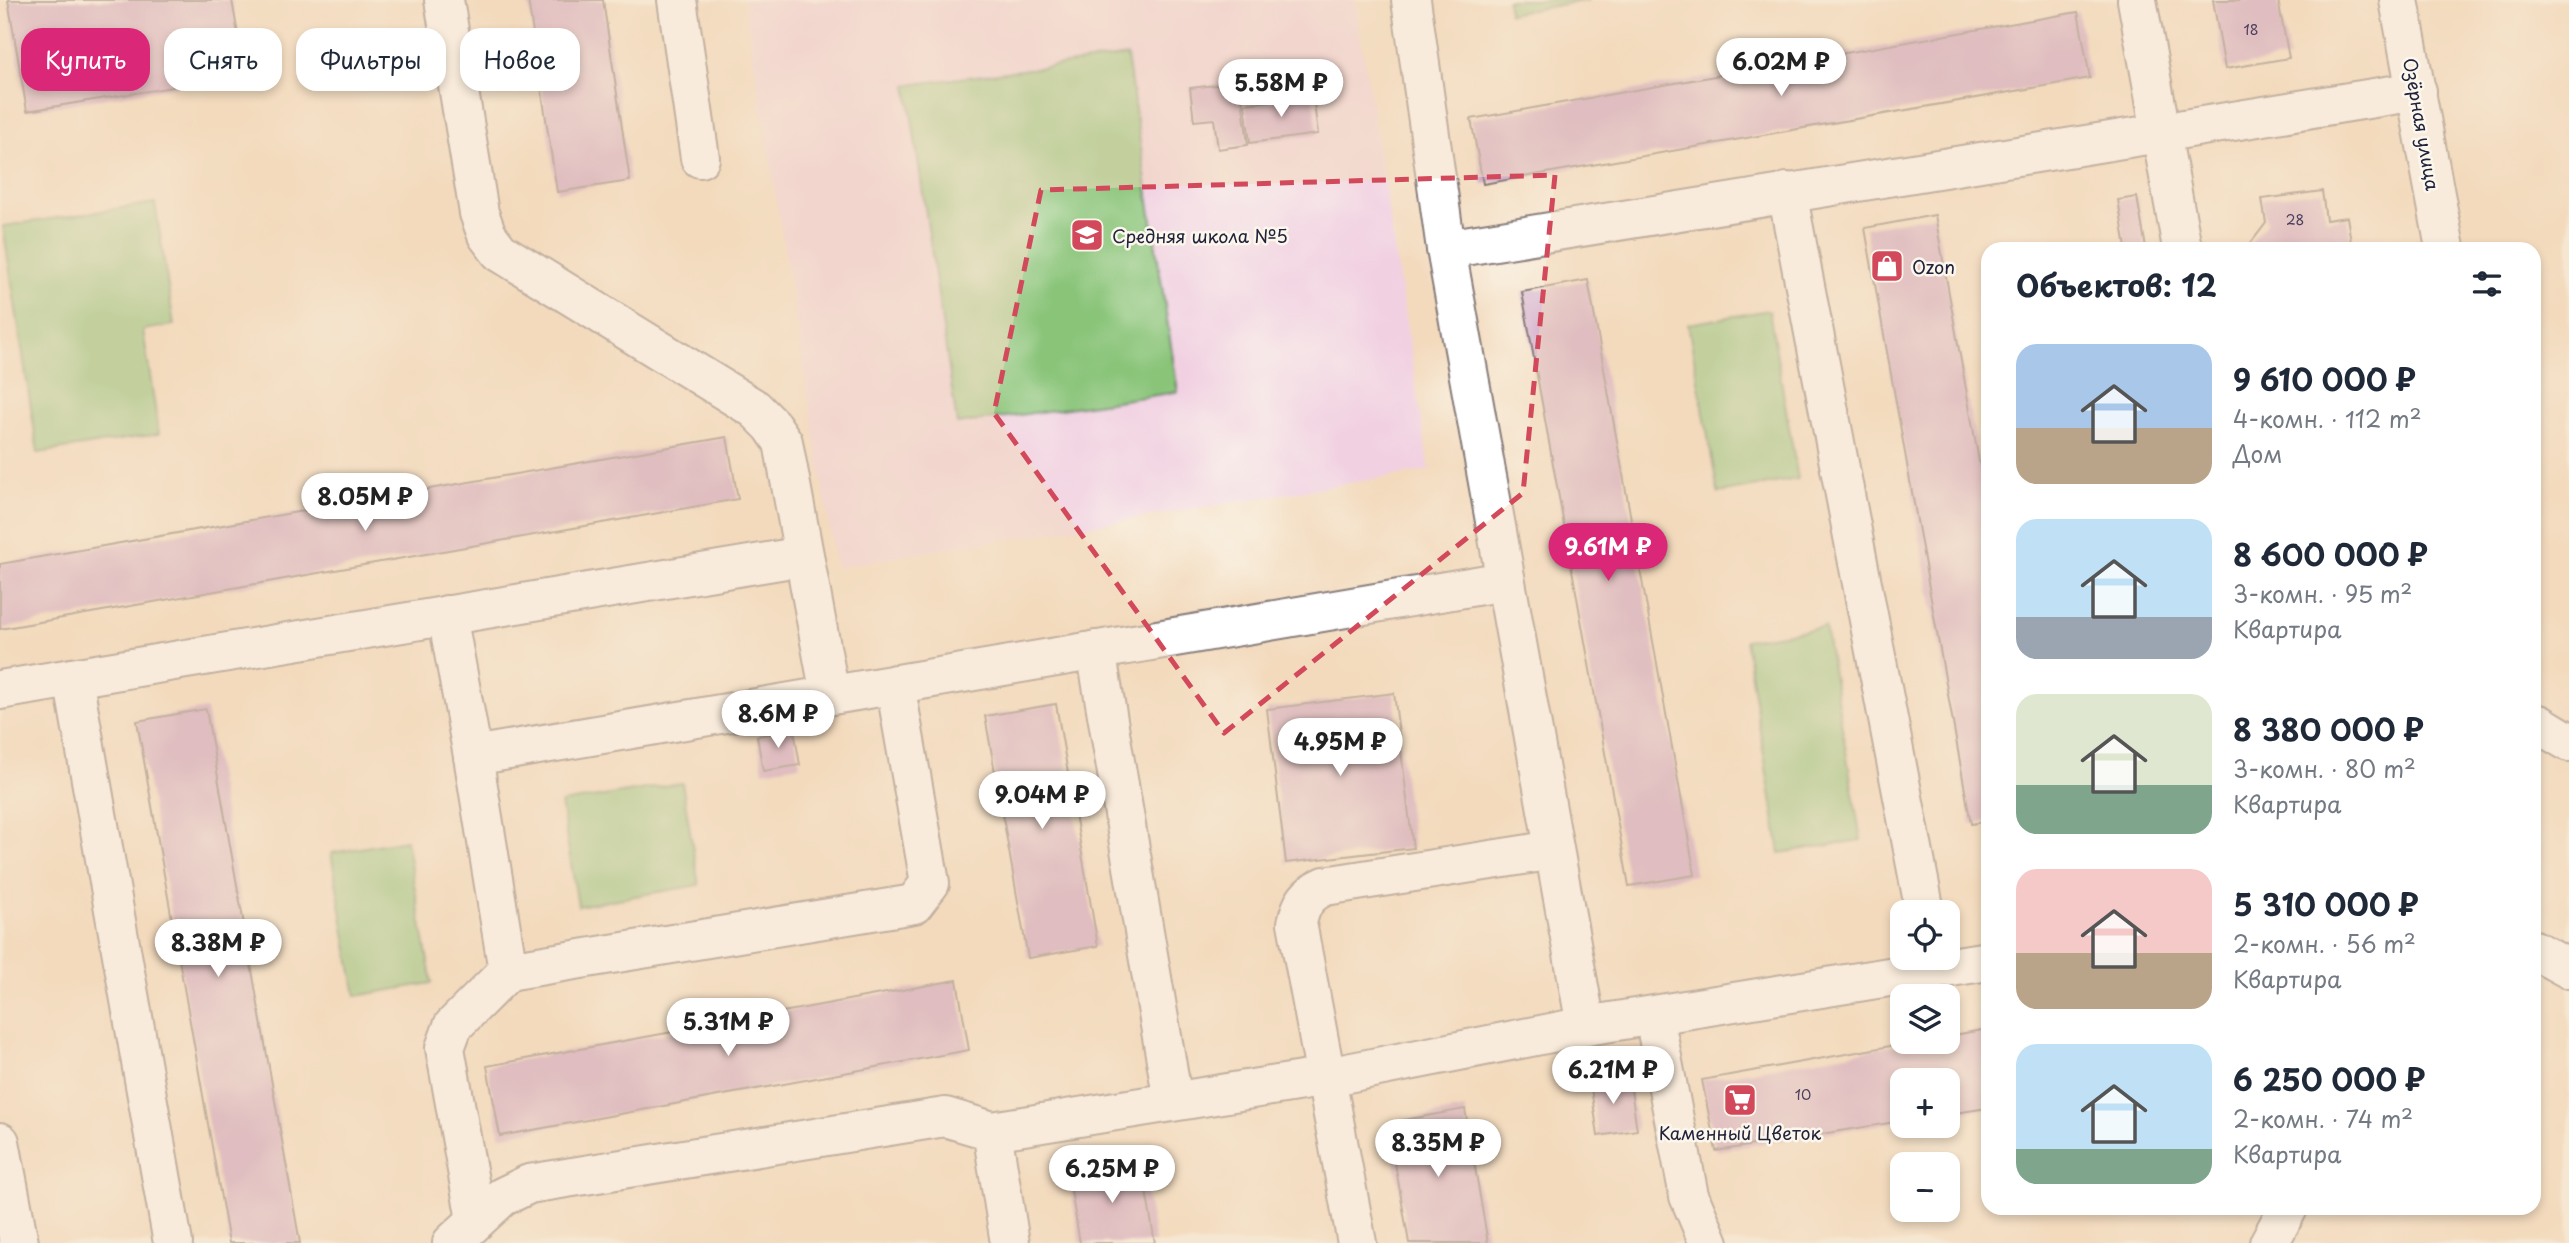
<!DOCTYPE html>
<html lang="ru">
<meta charset="utf-8">
<style>
:root{--surface:#fff;--page:#f6f6f7;--text:#1f2937;--muted:#747a83;--accent:#db2777}
body{margin:0;font-family:"Playpen Sans",sans-serif;background:var(--page);color:var(--text);height:100vh;display:flex;flex-direction:column;font-size:26px;white-space:nowrap}
*{box-sizing:border-box;margin:0}
p{font-size:23px;color:var(--muted)}
.icon{flex:none;width:38px;height:38px;fill:none;stroke:currentColor;stroke-width:2;stroke-linecap:round;stroke-linejoin:round}
.map{position:relative;flex:1;overflow:hidden}
.details{position:absolute;left:1981px;top:242px;width:560px;height:973px;display:flex;flex-direction:column;background:var(--surface);border-radius:21px;box-shadow:0 4px 10px #0003}
.details>*{flex:none}
.guide{position:absolute;left:21px;top:28px;width:665px;height:63px;display:flex;gap:14px}
.buttons{position:absolute;left:1890px;top:900px;display:grid;gap:14px}
.buttons a{display:grid;place-items:center;width:70px;height:70px;border-radius:14px;background:var(--surface);box-shadow:0 4px 10px #0003;font-size:35px}
.price{position:absolute;translate:-50% -60px;padding:0 16px;border-radius:24px;background:#fff;color:#222;font-size:23px;line-height:46px;filter:drop-shadow(0 2px 4px #0008)}
.price::after{content:'';position:absolute;left:50%;top:42px;width:21px;height:16px;margin-left:-10px;background:inherit;clip-path:polygon(0 0,100% 0,50% 100%)}
.price.selected{background:var(--accent);color:#fff}
ul{padding:0;list-style:none}
li{display:flex;align-items:center;gap:21px;height:175px;padding:0 35px}
li span{display:grid;place-items:center;flex:none;width:196px;height:140px;border-radius:21px;color:#555}
li>.icon{margin-inline-start:auto}
span .icon{width:84px;height:84px;fill:#fffc;stroke-width:1}
li b{font-size:30px}
h2{display:flex;justify-content:space-between;align-items:center;height:84px;padding:0 35px;font-size:30px}
.tag{padding:0 24px;border-radius:21px;background:var(--surface);box-shadow:0 4px 10px #0003;font-size:24px;line-height:63px}
.tag.selected{background:var(--accent);color:#fff}
.map>svg:first-child{display:block}
.built{fill:#f1d0e2}
.green{fill:#89c479;stroke:#56735a;stroke-width:2}
.building{fill:#c999c3}
.lines{fill:none;stroke-linecap:round;stroke-linejoin:round}
.minor-casing{stroke:#8a7e7c;stroke-width:42}
.minor{stroke:#fff;stroke-width:38}
.marked{fill:none;stroke:#d1495b;stroke-width:5;stroke-dasharray:14 9;stroke-linejoin:round}
.labels{text-anchor:middle;dominant-baseline:central;stroke-width:5;stroke-linejoin:round;paint-order:stroke}
.number-label{font-size:14px;fill:#4c405d}
.street-label{font-size:18px;fill:#22223b;stroke:#fbf7ec}
.poi-label{font-size:18px;fill:#22223b;stroke:#fbf7ec;text-anchor:start}
</style>
<div class="map">
<svg width="2569" height="1243" viewBox="0 0 2569 1243">
<rect width="100%" height="100%" fill="#fbf7ec"/>
<filter id="ink" filterUnits="userSpaceOnUse"><feTurbulence type="fractalNoise" baseFrequency=".0143" numOctaves="2"/><feDisplacementMap in="SourceGraphic" scale="14" xChannelSelector="R" yChannelSelector="G"/><feConvolveMatrix kernelMatrix="1 2 1 2 8 2 1 2 1" color-interpolation-filters="sRGB"/></filter>
<filter id="wash" filterUnits="userSpaceOnUse"><feTurbulence type="fractalNoise" baseFrequency=".00686" numOctaves="4" result="noise"/><feDisplacementMap in="SourceGraphic" scale="28" xChannelSelector="R" yChannelSelector="G"/><feGaussianBlur stdDeviation="1.57" result="paint"/><feColorMatrix in="noise" values="0 0 0 0 0 0 0 0 0 0 0 0 0 0 0 0 0 1.4 0 .05"/><feComposite in="paint" operator="in"/></filter>
<g filter="url(#wash)">
<rect width="100%" height="100%" fill="#f3dabd"/>
<polygon class="built" points="744,0 1355,0 1429,470 836,567"/>
<g class="green">
<polygon points="1507,0 1589,0 1509,14"/>
<polygon points="1127,56 1178,392 957,424 907,85"/>
<polygon points="155,203 174,325 143,330 159,434 38,453 3,226"/>
<polygon points="1769,310 1798,479 1718,493 1688,324"/>
<polygon points="1825,627 1861,840 1780,853 1745,640"/>
<polygon points="682,783 699,885 578,906 561,803"/>
<polygon points="406,840 432,983 356,996 331,853"/>
</g>
<g id="blocks">
<g class="building">
<polygon points="8,0 232,0 245,75 27,111"/>
<polygon points="528,0 603,0 630,181 557,192"/>
<polygon points="2213,0 2278,0 2289,58 2225,69"/>
<polygon points="2078,12 2090,78 1483,184 1471,119"/>
<polygon points="1240,82 1248,145 1218,149 1214,119 1194,121 1190,88"/>
<polygon points="1313,96 1318,134 1250,143 1245,104"/>
<polygon points="2322,191 2326,220 2347,217 2352,248 2247,248 2266,223 2262,199"/>
<polygon points="2137,197 2146,248 2126,248 2118,200"/>
<polygon points="1935,215 1988,512 1988,821 1971,824 1865,228"/>
<polygon points="1588,280 1695,875 1629,886 1522,292"/>
<polygon points="727,437 738,499 0,629 0,564"/>
<polygon points="1394,693 1413,848 1286,863 1267,709"/>
<polygon points="1056,704 1098,946 1028,958 985,716"/>
<polygon points="206,709 300,1243 229,1243 137,721"/>
<polygon points="794,730 800,765 763,771 757,736"/>
<polygon points="957,980 969,1050 500,1136 487,1066"/>
<polygon points="1988,1029 1988,1108 1948,1114 1948,1080 1902,1080 1902,1121 1716,1151 1702,1080 1918,1041 1948,1041 1948,1036"/>
<polygon points="1629,1076 1637,1130 1598,1136 1590,1081"/>
<polygon points="1465,1109 1488,1243 1409,1243 1388,1123"/>
<polygon points="1141,1161 1155,1243 1080,1243 1068,1173"/>
</g>
</g>
</g>
<g filter="url(#ink)">
<use href="#blocks" fill-opacity="0" stroke="#8a7e7c" stroke-width="2"/>
<g class="lines">
<defs>
<g id="minor">
<polyline points="444,0 479,213 487,235 500,252 755,409 772,426 783,442 830,695"/>
<polyline points="677,0 700,158"/>
<polyline points="1411,0 1446,249 1586,1026"/>
<polyline points="2137,0 2182,248"/>
<polyline points="2399,0 2445,248"/>
<polyline points="1787,192 1925,912"/>
<polyline points="1446,249 2417,91"/>
<polyline points="447,615 473,756"/>
<polyline points="1096,650 1173,1101"/>
<polyline points="73,678 173,1243"/>
<polyline points="895,684 930,883 914,904 508,971 473,756 1505,581"/>
<polyline points="0,690 804,556"/>
<polyline points="2539,724 2569,742"/>
<polyline points="2534,950 2569,969"/>
<polyline points="1654,1016 1689,1196 1709,1243"/>
<polyline points="992,1131 1010,1243"/>
<polyline points="0,1142 19,1243"/>
<polyline points="476,1220 445,1048 453,1026 508,971"/>
<polyline points="452,1243 502,1197 529,1184 945,1117 992,1131 1327,1077 1586,1026 1988,961"/>
<path d="M 1357,1243 L 1297,923 C 1301,904 1307,894 1325,886 L 1554,850"/>
<polyline points="2269,1243 2288,1208"/>
</g>
</defs>
<use href="#minor" class="minor-casing"/>
<use href="#minor" class="minor"/>
</g>
</g>
<path d="M0 0H2569V1243H0ZM 1555,175 L 1523,493 L 1224,733 L 994,413 L 1041,190 Z" fill="#f3dabd" fill-opacity=".55" fill-rule="evenodd"/>
<path class="marked" d="M 1555,175 L 1523,493 L 1224,733 L 994,413 L 1041,190 Z"/>
<defs>
<symbol id="school-square" viewBox="-11 -11 22 22"><rect x="-9" y="-9" width="18" height="18" rx="4" fill="#d1495b" stroke="#fbf7ec"/><path d="M0-5L7-2L0 1L-7-2ZM-4 1L0 2.5L4 1V4Q0 6-4 4Z" fill="#fff"/></symbol>
<symbol id="shop-square" viewBox="-11 -11 22 22"><rect x="-9" y="-9" width="18" height="18" rx="4" fill="#d1495b" stroke="#fbf7ec"/><path d="M-5-2.5h2.3a2.7 3.5 0 0 1 5.4 0H5L5.5 6h-11ZM-1.5-2.5h3a1.5 2.3 0 0 0-3 0Z" fill="#fff"/></symbol>
<symbol id="supermarket-square" viewBox="-11 -11 22 22"><rect x="-9" y="-9" width="18" height="18" rx="4" fill="#d1495b" stroke="#fbf7ec"/><path d="M-6-5.5h2.5l.6 2H6L4.5 2H-2.5L-4.4-4H-6ZM-1.5 3.2a1.3 1.3 0 1 0 .1 0ZM3 3.2a1.3 1.3 0 1 0 .1 0Z" fill="#fff"/></symbol>
</defs>
<g fill-rule="evenodd">
<use href="#school-square" x="1068" y="216" width="38" height="38"/>
<use href="#shop-square" x="1868" y="247" width="38" height="38"/>
<use href="#supermarket-square" x="1721" y="1081" width="38" height="38"/>
</g>
<g class="labels">
<g class="number-label">
<text x="2251" y="29">18</text>
<text x="2295" y="219">28</text>
<text x="1803" y="1094">10</text>
</g>
<g class="street-label">
<text transform="translate(2422 124) rotate(80)">Озёрная улица</text>
</g>
<g class="poi-label">
<text x="1112" y="235">Средняя школа №5</text>
<text x="1912" y="266">Ozon</text>
<text x="1740" y="1132" text-anchor="middle">Каменный Цветок</text>
</g>
</g>
</svg>
<div class="buttons">
<a><svg class="icon" aria-label="locate" viewBox="0 0 24 24"><circle cx="12" cy="12" r="6"/><path d="M12 2v4M12 18v4M2 12h4M18 12h4"/></svg></a>
<a><svg class="icon" aria-label="layers" viewBox="0 0 24 24"><path d="M12 4l9 5-9 5-9-5zM3 14l9 5 9-5"/></svg></a>
<a>+</a>
<a>−</a>
</div>
<b class="price" style="left:1781px;top:98px">6.02M ₽</b>
<b class="price" style="left:1281px;top:119px">5.58M ₽</b>
<b class="price" style="left:365px;top:533px">8.05M ₽</b>
<b class="price selected" style="left:1608px;top:583px">9.61M ₽</b>
<b class="price" style="left:778px;top:750px">8.6M ₽</b>
<b class="price" style="left:1340px;top:778px">4.95M ₽</b>
<b class="price" style="left:1042px;top:831px">9.04M ₽</b>
<b class="price" style="left:218px;top:979px">8.38M ₽</b>
<b class="price" style="left:728px;top:1058px">5.31M ₽</b>
<b class="price" style="left:1613px;top:1106px">6.21M ₽</b>
<b class="price" style="left:1438px;top:1179px">8.35M ₽</b>
<b class="price" style="left:1112px;top:1205px">6.25M ₽</b>
<div class="guide">
<a class="tag selected">Купить</a>
<a class="tag">Снять</a>
<a class="tag">Фильтры</a>
<a class="tag">Новое</a>
</div>
<section class="details">
<h2>Объектов: 12<svg class="icon" aria-label="filters" viewBox="0 0 24 24"><path d="M4 7h16M4 17h16"/><circle cx="9" cy="7" r="2"/><circle cx="15" cy="17" r="2"/></svg></h2>
<ul>
<li><span style="background:linear-gradient(#a9c7e8 60%,#b9a48a 0)"><svg class="icon" aria-label="home" viewBox="0 0 24 24"><path d="M3 11l9-7 9 7M6 9v11h12V9"/></svg></span><div><b>9 610 000 ₽</b><p>4-комн. · 112 m²</p><p>Дом</p></div></li>
<li><span style="background:linear-gradient(#bfe0f5 70%,#9aa5b1 0)"><svg class="icon" aria-label="home" viewBox="0 0 24 24"><path d="M3 11l9-7 9 7M6 9v11h12V9"/></svg></span><div><b>8 600 000 ₽</b><p>3-комн. · 95 m²</p><p>Квартира</p></div></li>
<li><span style="background:linear-gradient(#dfe7d0 65%,#7fa58c 0)"><svg class="icon" aria-label="home" viewBox="0 0 24 24"><path d="M3 11l9-7 9 7M6 9v11h12V9"/></svg></span><div><b>8 380 000 ₽</b><p>3-комн. · 80 m²</p><p>Квартира</p></div></li>
<li><span style="background:linear-gradient(#f6c9c9 60%,#b9a48a 0)"><svg class="icon" aria-label="home" viewBox="0 0 24 24"><path d="M3 11l9-7 9 7M6 9v11h12V9"/></svg></span><div><b>5 310 000 ₽</b><p>2-комн. · 56 m²</p><p>Квартира</p></div></li>
<li><span style="background:linear-gradient(#bfe0f5 75%,#7fa58c 0)"><svg class="icon" aria-label="home" viewBox="0 0 24 24"><path d="M3 11l9-7 9 7M6 9v11h12V9"/></svg></span><div><b>6 250 000 ₽</b><p>2-комн. · 74 m²</p><p>Квартира</p></div></li>
</ul>
</section>
</div>
